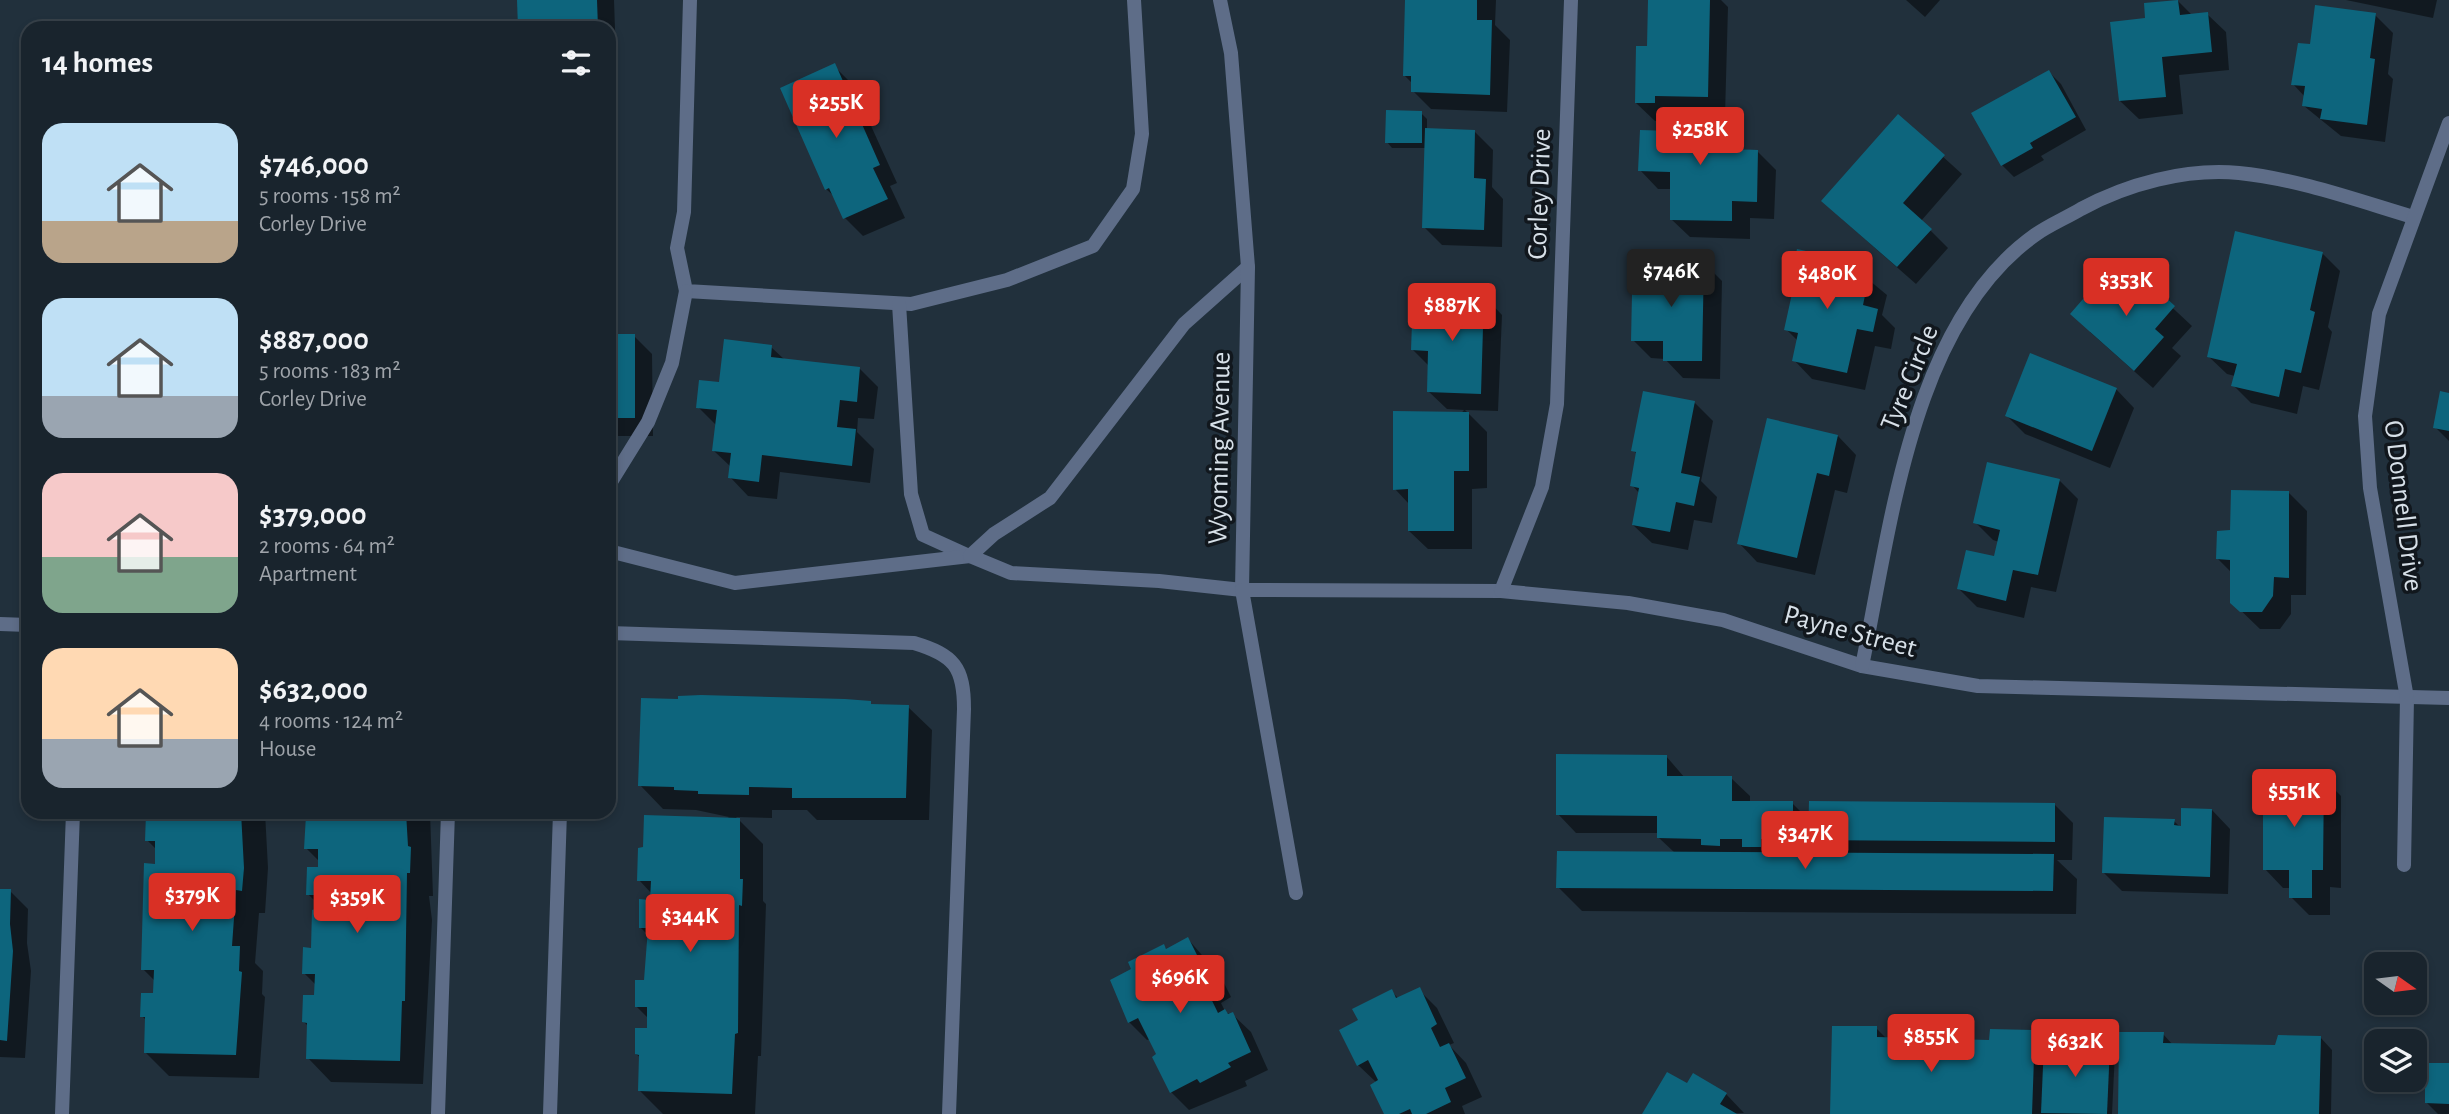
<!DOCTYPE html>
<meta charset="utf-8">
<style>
:root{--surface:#19242d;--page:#263039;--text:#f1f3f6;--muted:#9fa4aa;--line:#374149;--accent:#d93025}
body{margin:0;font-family:"Alegreya Sans",sans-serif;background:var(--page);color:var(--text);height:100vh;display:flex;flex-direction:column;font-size:26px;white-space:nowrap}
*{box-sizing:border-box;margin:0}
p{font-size:23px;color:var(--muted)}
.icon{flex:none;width:38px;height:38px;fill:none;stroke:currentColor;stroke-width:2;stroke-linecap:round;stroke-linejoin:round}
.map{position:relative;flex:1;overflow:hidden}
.panel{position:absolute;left:21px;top:21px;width:595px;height:798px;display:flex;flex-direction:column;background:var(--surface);border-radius:21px;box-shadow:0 4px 10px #0003,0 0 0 2px var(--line)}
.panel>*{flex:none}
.needle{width:46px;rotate:104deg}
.tools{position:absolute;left:2364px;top:952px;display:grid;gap:14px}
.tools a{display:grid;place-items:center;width:63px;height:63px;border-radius:14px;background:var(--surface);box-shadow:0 4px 10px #0003,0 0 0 2px var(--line);font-size:35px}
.price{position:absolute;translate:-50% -60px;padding:0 16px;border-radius:7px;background:var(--accent);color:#fff;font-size:23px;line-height:46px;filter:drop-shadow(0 2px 4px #0008)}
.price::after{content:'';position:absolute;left:50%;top:42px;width:21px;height:16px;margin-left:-10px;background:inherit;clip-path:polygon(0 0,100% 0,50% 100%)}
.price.active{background:#222;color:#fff}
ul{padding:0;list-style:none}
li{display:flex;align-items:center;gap:21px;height:175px;padding:0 21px}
li span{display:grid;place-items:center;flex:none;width:196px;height:140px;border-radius:21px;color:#555}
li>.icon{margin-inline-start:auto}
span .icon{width:84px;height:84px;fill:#fffc;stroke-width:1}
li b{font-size:30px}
h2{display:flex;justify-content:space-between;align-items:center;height:84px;padding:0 21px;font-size:30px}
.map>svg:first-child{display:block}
.shadow{fill:#0007;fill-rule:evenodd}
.building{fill:#0d657d}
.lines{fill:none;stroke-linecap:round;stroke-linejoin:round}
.lane{stroke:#5e6d88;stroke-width:14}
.street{stroke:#5e6d88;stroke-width:14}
.labels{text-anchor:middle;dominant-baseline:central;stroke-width:7;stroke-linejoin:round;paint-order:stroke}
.street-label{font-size:28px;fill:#d7e0e8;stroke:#11171d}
</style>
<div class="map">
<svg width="2449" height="1114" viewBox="0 0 2449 1114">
<rect width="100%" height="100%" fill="#21303c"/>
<g class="shadow">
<polygon points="519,0 614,0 618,115 609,115 609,28 520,28"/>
<polygon points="1407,0 1496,0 1495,25 1510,40 1507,112 1431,109 1413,91 1413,84 1404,75"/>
<polygon points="1650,0 1721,0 1728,7 1725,116 1741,133 1741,149 1757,151 1776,170 1774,219 1750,218 1750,239 1690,237 1671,219 1672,189 1658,189 1640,170 1675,133 1675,121 1655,121 1636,103 1649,48"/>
<polygon points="1906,0 1940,0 1925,17"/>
<polygon points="2346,0 2437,0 2433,18"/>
<polygon points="2178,1 2192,15 2207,14 2226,32 2229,70 2179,75 2183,114 2139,119 2120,101 2147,20"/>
<polygon points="2375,15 2393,33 2388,74 2393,79 2385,142 2341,136 2304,106 2305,97 2293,84 2312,46"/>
<polygon points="834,66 852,84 897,183 890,186 905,218 863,236 845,218 836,198 826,189"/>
<polygon points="2049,72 2061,84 2086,130 2041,156 2044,160 2014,177 2002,165"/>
<polygon points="1421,113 1427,119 1427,130 1475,132 1493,150 1492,187 1503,199 1502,247 1442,245 1424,227 1426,148 1392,148 1387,142"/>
<polygon points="1898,116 1962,174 1921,221 1948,248 1916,284 1842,219"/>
<polygon points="2322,253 2340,271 2328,327 2332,332 2319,390 2303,386 2297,414 2251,403 2233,385 2235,376 2227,374 2208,356"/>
<polygon points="1847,262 1887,295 1882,315 1895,328 1891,349 1875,346 1865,390 1812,379 1794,360 1798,341 1786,329 1796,283 1792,279"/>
<polygon points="1704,263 1722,281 1720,379 1683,378 1665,359 1651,358 1633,340 1647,297"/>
<polygon points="2133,271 2192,326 2172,348 2181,356 2153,388 2090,332 2096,299 2109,298"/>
<polygon points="1484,296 1502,315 1498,411 1465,410 1487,432 1487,488 1472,489 1472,549 1428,549 1409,531 1409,504 1395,489 1464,410 1447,409 1428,391 1429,366 1413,350 1429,325"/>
<polygon points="609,336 634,336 652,354 653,436 612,436 612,463 609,463"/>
<polygon points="771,347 785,360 860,369 878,387 874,419 858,418 857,432 874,449 870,483 780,472 777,499 748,496 730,477 731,467 714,451 717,426 698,407 720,384"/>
<polygon points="2116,389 2134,408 2110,468 2025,434 2007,416"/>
<polygon points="2449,395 2449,441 2435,427"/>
<polygon points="1695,403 1713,421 1701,481 1717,497 1712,523 1694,520 1688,550 1652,543 1633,525 1639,493 1632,485 1638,455 1633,450"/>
<polygon points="1838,436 1856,455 1847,493 1835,490 1815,575 1757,562 1739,543"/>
<polygon points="2060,481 2078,499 2056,592 2031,587 2024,618 1977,607 1959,589 1995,558 1999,542 1993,540 1975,522"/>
<polygon points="2289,493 2307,511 2306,595 2291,595 2291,614 2280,629 2260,629 2232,602 2232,573 2218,559 2232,532"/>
<polygon points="870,703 873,706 908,707 932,730 929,820 817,820 807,810 772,810 772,818 736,817 763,844 763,901 766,904 761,1056 758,1056 755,1114 663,1114 640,1091 641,1058 636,1054 648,1029 648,1018 636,1006 645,982 649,936 640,927 652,894 639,880 729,817 696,810 663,809 640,785"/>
<path d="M 1666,756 L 1685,778 L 1731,778 L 1750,796 L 1750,803 L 1792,803 L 1810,821 L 2055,805 L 2073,823 L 2072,860 L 2057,860 L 2077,879 L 2076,914 L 1582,911 L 1558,887 L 1675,853 L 1659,838 L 1659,833 L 1576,833 L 1558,814 ZM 1810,840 L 1825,854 L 1810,854 Z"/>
<polygon points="2323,778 2341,796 2341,888 2330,887 2330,915 2309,915 2291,897 2291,888 2283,888 2265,869"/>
<polygon points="2212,810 2230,829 2228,894 2122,891 2104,873 2174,821 2182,829"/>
<polygon points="149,812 265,812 268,868 265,913 259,913 255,963 263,971 262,994 265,997 259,1078 169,1076 146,1053 147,1021 142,1016 154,994 155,981 143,969 157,850 147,840"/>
<polygon points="310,812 430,812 433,896 429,896 432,920 423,1084 331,1082 308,1058 308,1026 304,1022 316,997 316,985 304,973 313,950 317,903 308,894 320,862 306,848"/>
<polygon points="10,891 28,909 27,943 31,971 25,1058 0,1057 0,892"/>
<polygon points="1188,939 1221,977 1231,997 1221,1003 1226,1013 1232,1014 1251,1032 1268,1070 1245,1081 1247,1086 1189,1110 1171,1092 1151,1039 1147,1040 1129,1022 1134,970 1164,946 1167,950"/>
<polygon points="1419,990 1437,1008 1454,1043 1449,1045 1466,1063 1482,1097 1462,1106 1465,1114 1386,1114 1377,1083 1358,1065 1360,1021 1391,991 1399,999"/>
<polygon points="1876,1028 1887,1039 1991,1042 2034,1032 2047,1045 2109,1047 2115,1052 2112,1114 1832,1114"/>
<polygon points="2163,1034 2173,1045 2276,1047 2320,1037 2332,1050 2331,1114 2119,1114"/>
<polygon points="2449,1064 2449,1114 2438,1114 2427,1103"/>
<polygon points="1687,1086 1726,1094 1744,1113 1644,1114"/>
</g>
<g class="building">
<polygon points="517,0 597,0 598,28 518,28"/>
<polygon points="1405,0 1477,0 1477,20 1492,20 1490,95 1411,92 1411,76 1403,76"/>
<polygon points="1648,0 1710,0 1708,97 1655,96 1655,103 1635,103 1636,46 1647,46"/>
<polygon points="2178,0 2180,15 2208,12 2212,52 2162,57 2166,97 2119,101 2110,22 2145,18 2144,3"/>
<polygon points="2315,5 2376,13 2370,58 2375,59 2367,125 2320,119 2322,109 2302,106 2305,86 2291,85 2298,43 2310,44"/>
<polygon points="835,63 880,165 873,168 888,199 843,219 829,188 825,190 780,88"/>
<polygon points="2049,70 2076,117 2030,143 2033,148 2001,166 1971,113"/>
<polygon points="1386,110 1422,111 1422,143 1385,143"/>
<polygon points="1674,112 1724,113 1723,141 1735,141 1735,149 1758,150 1757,202 1732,201 1732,221 1670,220 1670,172 1638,171 1640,130 1673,131"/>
<polygon points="1898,114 1945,155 1903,203 1932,229 1897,267 1821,201"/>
<polygon points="1425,128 1475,130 1474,178 1486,179 1484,230 1422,228"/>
<polygon points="2235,231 2323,252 2310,310 2315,312 2301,373 2285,369 2279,397 2231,386 2237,364 2207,357"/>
<polygon points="1797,249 1847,260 1845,270 1869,276 1863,305 1878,309 1873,332 1857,329 1847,373 1792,361 1798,333 1784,330 1795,280 1790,279"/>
<polygon points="1645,260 1704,261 1702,361 1663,361 1663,341 1631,341 1632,294 1645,295"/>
<polygon points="2133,268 2175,306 2155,329 2164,337 2134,371 2070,314 2090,291 2096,296 2102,289 2109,295"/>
<polygon points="1428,293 1484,295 1481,394 1427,392 1428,351 1411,350 1412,323 1427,323"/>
<rect x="609" y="334" width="26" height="84"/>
<polygon points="724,339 772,345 771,357 860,367 857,402 840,400 837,427 856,429 852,466 762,455 759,482 728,478 731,453 712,451 717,410 696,408 699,380 719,382"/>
<polygon points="2030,353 2117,388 2092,451 2005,416"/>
<polygon points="1643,391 1695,401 1681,473 1700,477 1694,506 1676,502 1670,532 1632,525 1639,488 1630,486 1636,452 1631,451"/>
<polygon points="2440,391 2449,393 2449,431 2433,428"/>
<polygon points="1393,411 1469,412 1469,471 1454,471 1454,531 1408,531 1408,489 1393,490"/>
<polygon points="1767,418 1838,435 1829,476 1817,473 1797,558 1737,544"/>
<polygon points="1987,462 2060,479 2038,575 2013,570 2006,601 1957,589 1966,550 1994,556 2000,530 1973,523"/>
<polygon points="2231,490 2289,491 2289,578 2274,577 2273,596 2262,612 2240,612 2230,603 2230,560 2216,559 2217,531 2230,530"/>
<polygon points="701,695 845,699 871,701 871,704 909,705 906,798 792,798 792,788 749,787 749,795 698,794 698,791 674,790 674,787 638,786 641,698 678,699 678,696"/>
<polygon points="1556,754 1667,755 1667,776 1732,776 1732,801 1793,801 1793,839 1761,839 1761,847 1742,847 1742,839 1720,839 1720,846 1701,845 1701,839 1657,838 1657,816 1556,815"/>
<polygon points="2263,776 2324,776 2323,870 2312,870 2312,898 2289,898 2289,870 2263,870"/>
<polygon points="1809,801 2055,803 2055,842 1808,840"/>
<polygon points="2181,808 2212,809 2210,877 2102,873 2104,817 2175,819 2174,825 2181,826"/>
<polygon points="241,812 244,868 242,891 236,890 232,946 240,946 239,971 242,972 236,1055 144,1053 145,1017 140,1017 141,993 153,993 154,970 141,970 144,863 155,864 155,841 145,841 146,813"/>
<polygon points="310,812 406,812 408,846 411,847 410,873 407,873 405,1001 402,1001 400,1061 306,1059 307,1023 302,1022 303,995 314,995 315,974 302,974 303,947 311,948 312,910 315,909 316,895 306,895 307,867 318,867 318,849 304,849 306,815 310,815"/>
<polygon points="644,815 740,818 740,879 743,879 742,906 739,905 738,1033 735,1034 732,1094 638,1091 639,1055 635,1054 635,1028 647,1028 647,1007 635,1007 635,980 644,980 648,928 639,928 639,899 650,900 651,881 637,881 638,848 643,847"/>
<polygon points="1557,851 2054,854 2053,891 1556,888"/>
<polygon points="0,889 11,889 10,924 13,951 7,1041 0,1040"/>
<polygon points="1188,937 1199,959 1203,956 1215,979 1204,984 1218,1013 1225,1009 1228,1014 1233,1012 1251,1052 1228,1063 1231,1067 1200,1083 1197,1079 1170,1093 1152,1057 1156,1054 1138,1018 1128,1023 1110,980 1131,969 1128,962 1164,944 1166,949"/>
<polygon points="1420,987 1437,1024 1431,1028 1440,1047 1449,1043 1466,1078 1445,1088 1451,1102 1426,1114 1412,1114 1410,1109 1399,1114 1384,1114 1370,1085 1378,1080 1368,1060 1357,1066 1339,1030 1358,1020 1352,1009 1392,989 1396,998"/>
<polygon points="1832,1026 1877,1026 1877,1037 1989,1040 1990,1029 2035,1030 2032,1114 1830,1114"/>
<polygon points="2119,1032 2164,1032 2163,1043 2275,1045 2278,1035 2321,1036 2319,1114 2118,1114"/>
<polygon points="2044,1043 2110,1045 2107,1114 2041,1113"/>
<polygon points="2425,1063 2449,1063 2449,1104 2425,1103"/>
<polygon points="1667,1072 1687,1083 1693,1073 1727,1093 1720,1104 1737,1114 1642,1114"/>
</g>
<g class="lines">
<g class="lane">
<polyline points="690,0 684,212 677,248 686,291 911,304 1007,280 1093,246 1133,189 1142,134 1134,0"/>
<polyline points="899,304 911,494 923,535 967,555"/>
<polyline points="609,485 648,422 672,363 686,291"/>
<polyline points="609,551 735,583 970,556"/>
<polyline points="1242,590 1159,581 1011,573 970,556 994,534 1050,498 1184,324 1248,267"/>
<polyline points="0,624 28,625"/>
<path d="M 609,633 L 914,643 C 954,655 964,667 964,709 L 949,1114"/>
<polyline points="62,1114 73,812"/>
<polyline points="438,1114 448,812"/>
<polyline points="550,1114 560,812"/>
</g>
<g class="street">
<polyline points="1220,0 1231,53 1248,267 1242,590 1296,893"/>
<polyline points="1242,590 1501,591 1628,603 1723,620 1862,666 1978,686 2449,698"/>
<polyline points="1501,591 1542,487 1557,404 1571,0"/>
<path d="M 1862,666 C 1891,527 1911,323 2035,235 C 2049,225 2066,218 2081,209 C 2127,184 2186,168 2239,173 C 2298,179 2356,200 2413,217"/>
<polyline points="2404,865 2407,698 2370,488 2365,416 2379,314 2449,123"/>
</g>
</g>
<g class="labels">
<g class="street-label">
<text transform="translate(1540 194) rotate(-88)">Corley Drive</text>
<text transform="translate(1910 378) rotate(-68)">Tyre Circle</text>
<text transform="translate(1220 448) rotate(-89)">Wyoming Avenue</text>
<text transform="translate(2403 506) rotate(83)">O Donnell Drive</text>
<text transform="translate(1850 632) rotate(15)">Payne Street</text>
</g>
</g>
</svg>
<div class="tools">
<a><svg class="needle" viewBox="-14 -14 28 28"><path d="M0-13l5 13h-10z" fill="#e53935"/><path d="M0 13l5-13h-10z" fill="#9fa4aa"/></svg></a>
<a><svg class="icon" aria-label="layers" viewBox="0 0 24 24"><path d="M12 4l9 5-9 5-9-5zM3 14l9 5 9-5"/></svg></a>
</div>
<b class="price" style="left:836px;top:140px">$255K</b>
<b class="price" style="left:1700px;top:167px">$258K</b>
<b class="price active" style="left:1671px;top:309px">$746K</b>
<b class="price" style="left:1827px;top:311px">$480K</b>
<b class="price" style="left:2126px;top:318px">$353K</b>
<b class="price" style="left:1452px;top:343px">$887K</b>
<b class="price" style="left:2294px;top:829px">$551K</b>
<b class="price" style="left:1805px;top:871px">$347K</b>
<b class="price" style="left:192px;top:933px">$379K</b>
<b class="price" style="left:357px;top:935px">$359K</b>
<b class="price" style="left:690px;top:954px">$344K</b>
<b class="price" style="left:1180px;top:1015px">$696K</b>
<b class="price" style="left:1931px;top:1074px">$855K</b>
<b class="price" style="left:2075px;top:1079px">$632K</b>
<section class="panel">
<h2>14 homes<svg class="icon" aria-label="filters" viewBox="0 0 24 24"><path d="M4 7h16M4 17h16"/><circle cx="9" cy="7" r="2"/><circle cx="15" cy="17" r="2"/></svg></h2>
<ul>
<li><span style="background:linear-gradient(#bfe0f5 70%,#b9a48a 0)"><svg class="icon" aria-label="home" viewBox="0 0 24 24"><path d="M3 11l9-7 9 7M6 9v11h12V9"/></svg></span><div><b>$746,000</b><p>5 rooms · 158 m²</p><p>Corley Drive</p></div></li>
<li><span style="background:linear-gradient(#bfe0f5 70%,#9aa5b1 0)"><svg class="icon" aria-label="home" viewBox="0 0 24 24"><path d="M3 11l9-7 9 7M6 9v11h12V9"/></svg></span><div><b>$887,000</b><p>5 rooms · 183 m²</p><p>Corley Drive</p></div></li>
<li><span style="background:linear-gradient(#f6c9c9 60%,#7fa58c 0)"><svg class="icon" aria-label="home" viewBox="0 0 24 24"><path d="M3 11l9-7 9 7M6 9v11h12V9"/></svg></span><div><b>$379,000</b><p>2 rooms · 64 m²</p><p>Apartment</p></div></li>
<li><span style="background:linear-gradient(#ffd9b3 65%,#9aa5b1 0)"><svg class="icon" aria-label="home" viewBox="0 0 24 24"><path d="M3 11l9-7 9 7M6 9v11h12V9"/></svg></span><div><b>$632,000</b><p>4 rooms · 124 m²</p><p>House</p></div></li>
</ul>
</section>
</div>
